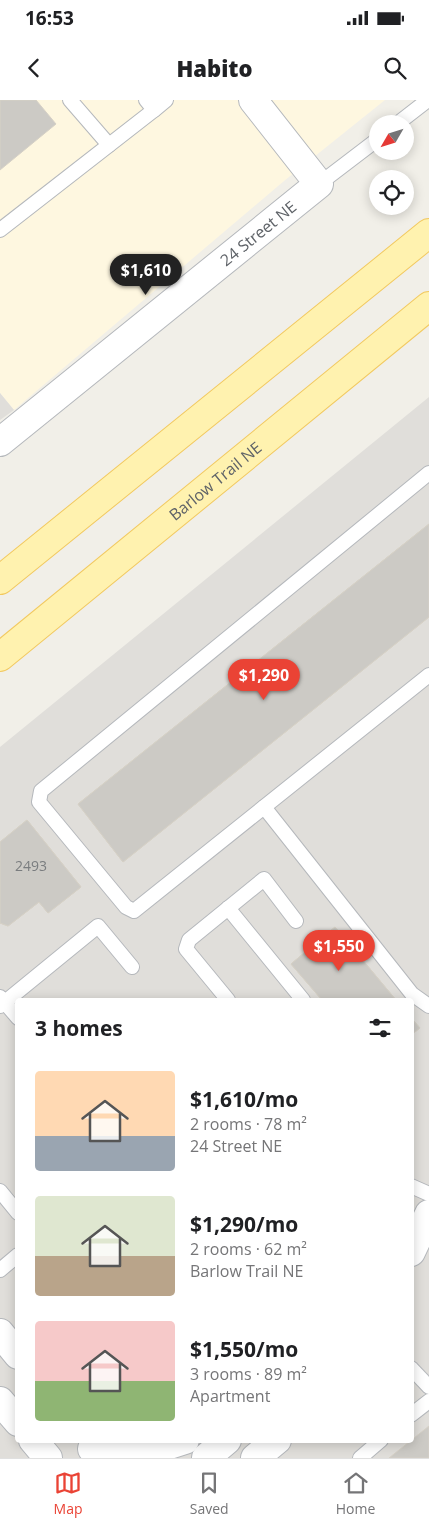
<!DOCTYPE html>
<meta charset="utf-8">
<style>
:root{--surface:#fff;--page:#f2f2f2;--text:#202124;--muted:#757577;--line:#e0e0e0;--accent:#ea4335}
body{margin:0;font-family:"Open Sans",sans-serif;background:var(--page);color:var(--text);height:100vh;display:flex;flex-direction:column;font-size:19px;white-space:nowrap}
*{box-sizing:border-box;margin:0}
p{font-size:16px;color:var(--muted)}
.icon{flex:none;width:28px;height:28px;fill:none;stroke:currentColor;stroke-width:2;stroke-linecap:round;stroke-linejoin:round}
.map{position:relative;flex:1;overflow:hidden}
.drawer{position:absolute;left:15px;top:898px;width:399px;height:445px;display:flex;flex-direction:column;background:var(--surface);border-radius:5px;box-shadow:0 2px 12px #0003}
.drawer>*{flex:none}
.needle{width:32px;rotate:231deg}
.controls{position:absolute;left:369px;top:15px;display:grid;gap:10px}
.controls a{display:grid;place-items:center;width:45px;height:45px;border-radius:50%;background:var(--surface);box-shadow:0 2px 12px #0003;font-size:25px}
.price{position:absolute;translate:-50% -42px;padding:0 11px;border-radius:18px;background:var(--accent);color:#fff;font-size:16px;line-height:32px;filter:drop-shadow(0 1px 2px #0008)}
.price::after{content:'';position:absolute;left:50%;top:30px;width:15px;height:11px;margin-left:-8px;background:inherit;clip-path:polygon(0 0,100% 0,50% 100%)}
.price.selected{background:#222;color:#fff}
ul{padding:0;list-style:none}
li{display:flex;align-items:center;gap:15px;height:125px;padding:0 20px}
li span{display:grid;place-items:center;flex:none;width:140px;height:100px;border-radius:5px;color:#555}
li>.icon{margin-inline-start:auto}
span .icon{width:60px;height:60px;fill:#fffc;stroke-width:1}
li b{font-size:21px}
h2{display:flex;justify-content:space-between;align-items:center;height:60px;padding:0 20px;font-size:21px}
.status{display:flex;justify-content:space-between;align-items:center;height:35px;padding:0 25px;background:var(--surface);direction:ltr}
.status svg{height:14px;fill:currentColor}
header{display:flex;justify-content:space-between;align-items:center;height:65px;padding:0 20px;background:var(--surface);font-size:22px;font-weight:800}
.tabs{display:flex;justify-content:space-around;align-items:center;height:70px;border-top:1px solid var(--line);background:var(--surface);font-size:14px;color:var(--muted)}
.tabs a{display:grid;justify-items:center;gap:2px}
.tabs .selected{color:var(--accent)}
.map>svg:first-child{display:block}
.commercial{fill:#fef7e0}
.industrial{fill:#e0deda;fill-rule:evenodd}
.building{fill:#cccac5;stroke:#d6d1c6}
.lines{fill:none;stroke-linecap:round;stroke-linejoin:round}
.service-casing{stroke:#b5b8bc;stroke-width:16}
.minor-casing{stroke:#b5b8bc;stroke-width:30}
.tertiary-casing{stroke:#b5b8bc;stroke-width:30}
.primary-casing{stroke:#f2c960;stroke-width:30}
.service{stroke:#fff;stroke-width:14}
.minor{stroke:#fff;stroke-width:28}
.tertiary{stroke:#fff;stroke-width:28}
.primary{stroke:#fff2af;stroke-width:28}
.labels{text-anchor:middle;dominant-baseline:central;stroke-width:5;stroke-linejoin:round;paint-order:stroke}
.number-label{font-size:14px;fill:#7a7d7f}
.street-label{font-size:16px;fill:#5f6368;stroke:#fff}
</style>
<div class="status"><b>16:53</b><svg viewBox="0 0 49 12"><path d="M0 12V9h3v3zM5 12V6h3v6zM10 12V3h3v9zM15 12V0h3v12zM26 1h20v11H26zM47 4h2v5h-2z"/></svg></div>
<header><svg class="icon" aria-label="back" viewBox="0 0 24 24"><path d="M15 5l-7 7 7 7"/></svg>Habito<svg class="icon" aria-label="search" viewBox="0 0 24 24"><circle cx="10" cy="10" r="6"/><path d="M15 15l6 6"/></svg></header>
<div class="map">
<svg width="429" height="1358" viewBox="0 0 429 1358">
<rect width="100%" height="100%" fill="#f1efe8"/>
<polygon class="commercial" points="0,0 385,0 284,81 14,310 0,293"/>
<g class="industrial">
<polygon points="0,293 14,310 0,320"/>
<path d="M 429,297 L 429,1358 L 0,1358 L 0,647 ZM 18,900 L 411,900 L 411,1340 L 18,1340 Z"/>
</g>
<g class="building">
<polygon points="0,0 36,0 56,24 0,70"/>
<polygon points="429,424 429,517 123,762 78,704"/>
<polygon points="429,424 429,517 123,762 78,704"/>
<polygon points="27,720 81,787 48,813 39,802 8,826 0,823 0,742"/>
<polygon points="27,720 81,787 48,813 39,802 8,826 0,823 0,742"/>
<polygon points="335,827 396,900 322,900 291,864"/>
<polygon points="335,827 396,900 322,900 291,864"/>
<polygon points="411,918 420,928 411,935"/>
<polygon points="411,918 420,928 411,935"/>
<polygon points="429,1326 429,1358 389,1358"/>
</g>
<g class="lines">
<defs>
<g id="service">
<polyline points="70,0 109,45"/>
<polyline points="146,0 154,10 166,0"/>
<polyline points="397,24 428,0"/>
<polyline points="319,84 378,39"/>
<polyline points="0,130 154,10"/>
<polyline points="429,373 41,691 39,702 126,807 134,811 429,575"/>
<polyline points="264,707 412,894 429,906"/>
<polyline points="228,808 303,900"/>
<polyline points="0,897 18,918"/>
<polyline points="228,900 186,849 189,840 264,779 296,821"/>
<polyline points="0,906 98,826 132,867"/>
<polyline points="411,1086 429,1094"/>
<polyline points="0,1091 18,1113"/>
<polyline points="0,1170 18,1155"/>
<polyline points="411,1268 429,1287"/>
<polyline points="411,1315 429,1301"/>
<polyline points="360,1358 381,1340"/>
</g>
<g id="minor">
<path id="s1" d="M 0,342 L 319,84 L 253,0"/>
</g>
<g id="tertiary">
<polyline points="411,1152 429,1114"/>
<polyline points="0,1233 18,1255"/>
<polyline points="0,1301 18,1322"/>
<polyline points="33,1340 48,1358"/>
<polyline points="92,1349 147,1352 185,1340"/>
<polyline points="206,1358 227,1340"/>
<polyline points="255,1358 277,1340"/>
</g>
<g id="primary">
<polyline points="0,480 429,133"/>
<path id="s2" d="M 0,557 L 429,206"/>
</g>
</defs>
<use href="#service" class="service-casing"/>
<use href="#minor" class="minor-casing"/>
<use href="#tertiary" class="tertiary-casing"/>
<use href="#primary" class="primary-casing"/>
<use href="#service" class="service"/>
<use href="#minor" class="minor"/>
<use href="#tertiary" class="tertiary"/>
<use href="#primary" class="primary"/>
</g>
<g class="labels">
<g class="number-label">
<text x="31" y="765">2493</text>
</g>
<g class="street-label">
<text stroke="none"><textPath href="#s1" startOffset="332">24 Street NE</textPath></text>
<text stroke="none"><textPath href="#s2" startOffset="278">Barlow Trail NE</textPath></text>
</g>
</g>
</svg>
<div class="controls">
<a><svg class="needle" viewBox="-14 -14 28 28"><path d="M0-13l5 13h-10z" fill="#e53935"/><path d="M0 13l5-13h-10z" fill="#757577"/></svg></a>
<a><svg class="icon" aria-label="locate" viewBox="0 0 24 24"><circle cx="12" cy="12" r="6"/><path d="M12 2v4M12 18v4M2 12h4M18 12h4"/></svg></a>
</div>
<b class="price selected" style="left:146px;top:196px">$1,610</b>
<b class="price" style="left:264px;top:601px">$1,290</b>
<b class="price" style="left:339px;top:872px">$1,550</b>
<section class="drawer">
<h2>3 homes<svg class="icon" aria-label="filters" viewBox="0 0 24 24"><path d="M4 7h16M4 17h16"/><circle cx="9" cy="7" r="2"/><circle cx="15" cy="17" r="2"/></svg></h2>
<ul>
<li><span style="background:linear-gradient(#ffd9b3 65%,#9aa5b1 0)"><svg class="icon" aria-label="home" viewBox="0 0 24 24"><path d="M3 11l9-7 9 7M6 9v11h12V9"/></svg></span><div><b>$1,610/mo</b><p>2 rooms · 78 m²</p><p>24 Street NE</p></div></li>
<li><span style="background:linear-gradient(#dfe7d0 60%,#b9a48a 0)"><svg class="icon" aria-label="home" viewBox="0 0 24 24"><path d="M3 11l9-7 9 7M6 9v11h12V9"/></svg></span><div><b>$1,290/mo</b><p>2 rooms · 62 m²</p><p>Barlow Trail NE</p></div></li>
<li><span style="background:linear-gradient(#f6c9c9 60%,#8fb573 0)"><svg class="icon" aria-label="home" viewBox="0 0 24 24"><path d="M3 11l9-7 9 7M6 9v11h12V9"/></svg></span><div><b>$1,550/mo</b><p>3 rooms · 89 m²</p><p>Apartment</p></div></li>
</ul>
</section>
</div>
<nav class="tabs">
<a class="selected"><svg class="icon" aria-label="map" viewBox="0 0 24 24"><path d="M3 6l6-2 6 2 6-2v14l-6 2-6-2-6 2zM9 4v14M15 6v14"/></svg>Map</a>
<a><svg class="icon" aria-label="saved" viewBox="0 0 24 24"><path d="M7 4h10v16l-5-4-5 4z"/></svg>Saved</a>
<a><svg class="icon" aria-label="home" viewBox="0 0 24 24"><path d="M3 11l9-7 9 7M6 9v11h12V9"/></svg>Home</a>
</nav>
